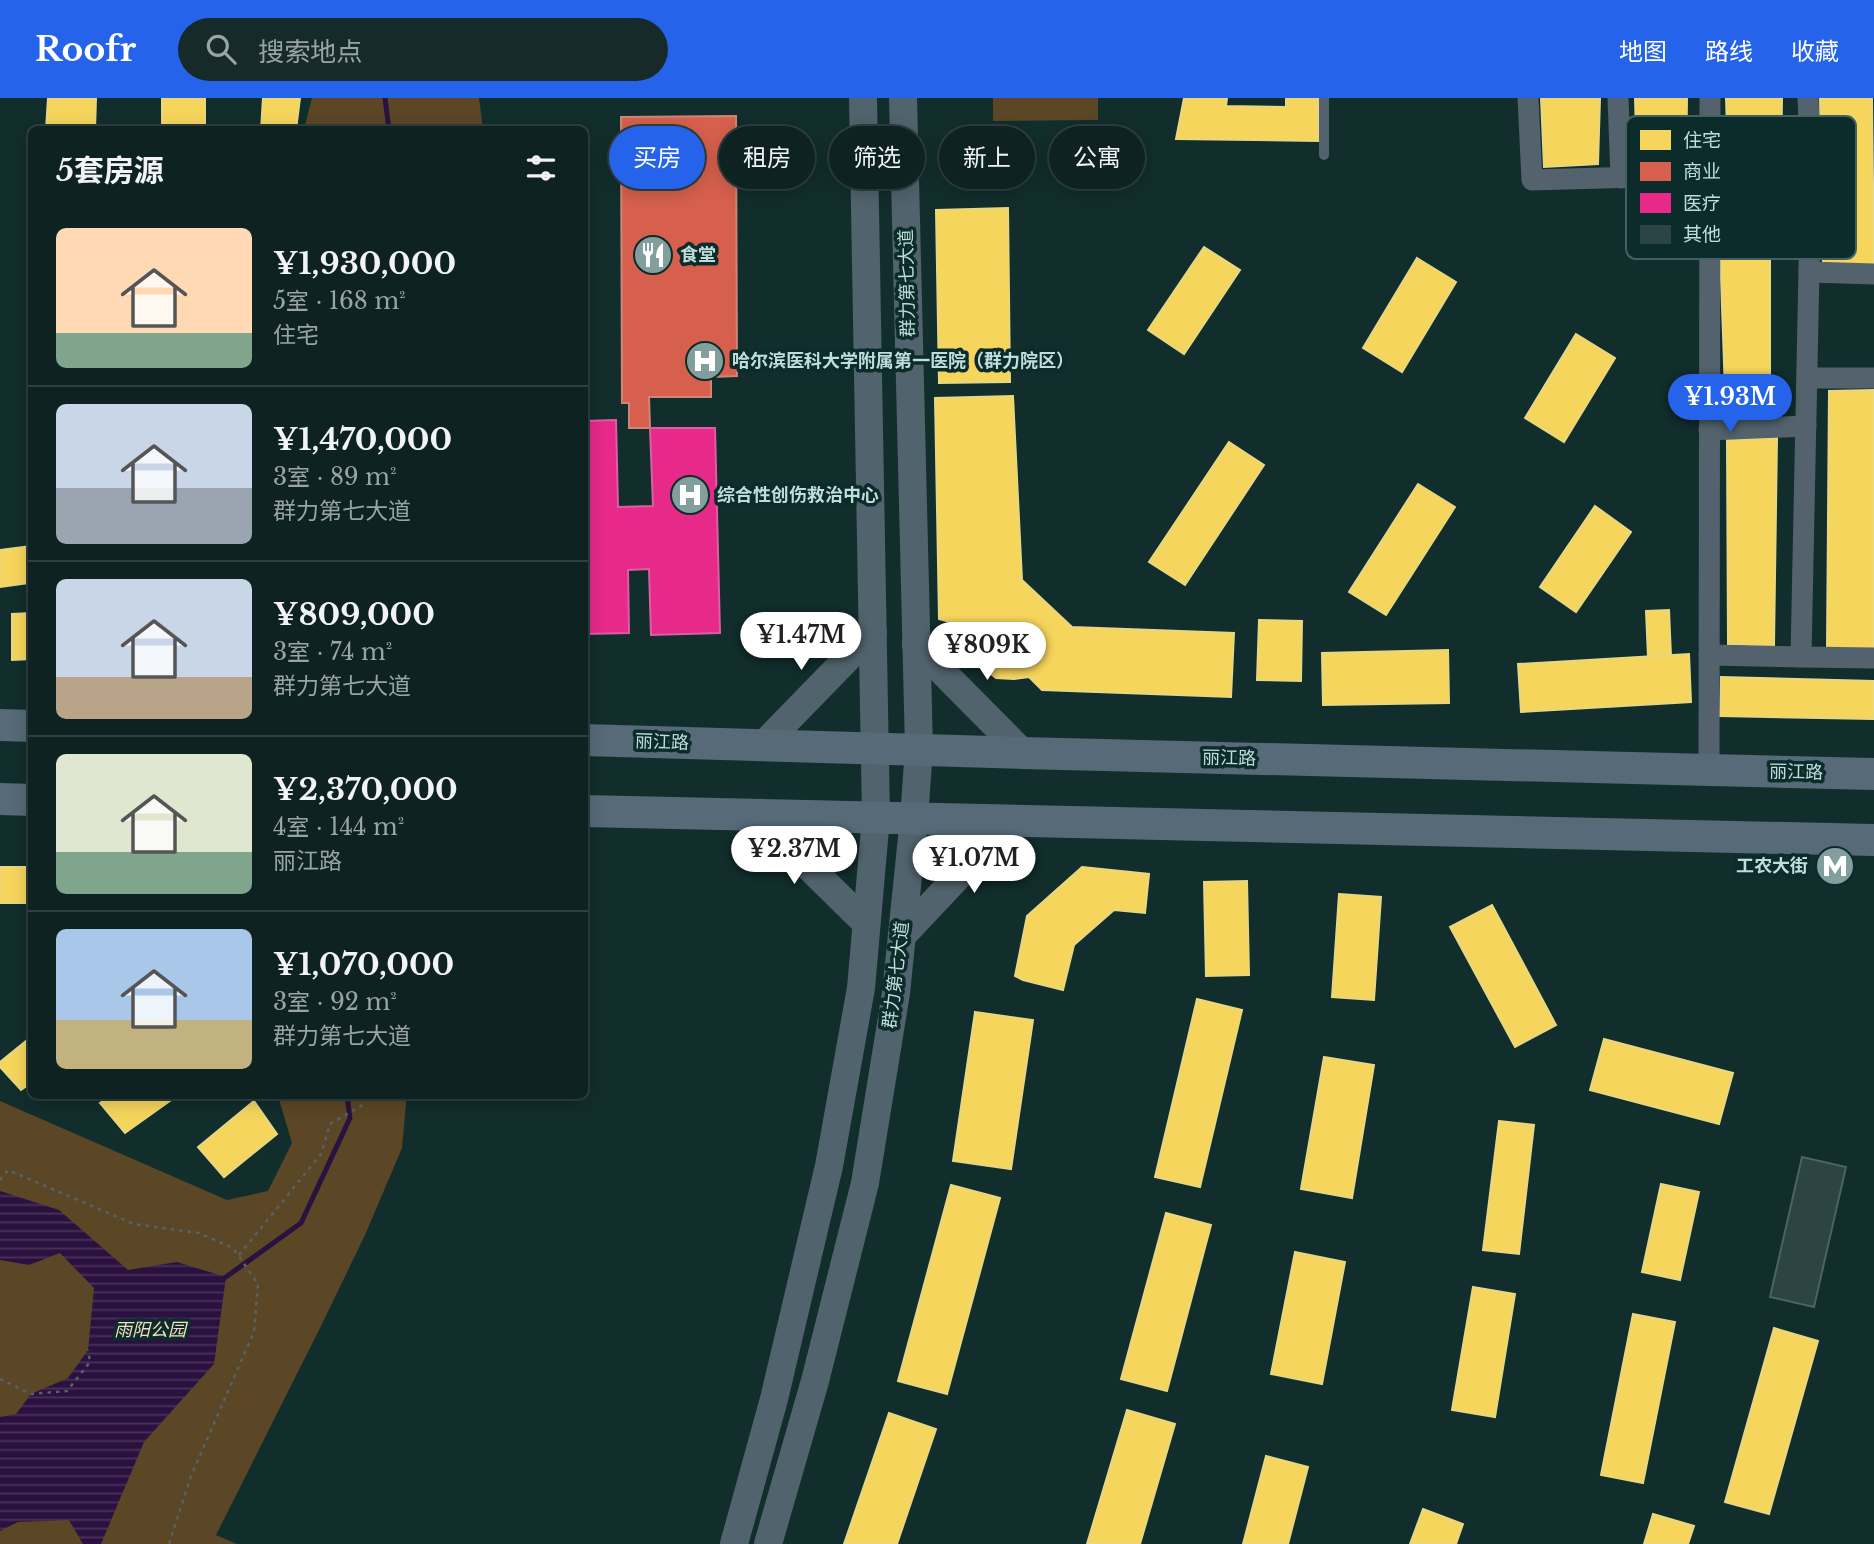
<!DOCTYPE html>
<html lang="zh">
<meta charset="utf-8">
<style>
:root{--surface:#0d2221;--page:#162a2a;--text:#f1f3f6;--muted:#9aa4a5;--line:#2d3f3f;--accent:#2563eb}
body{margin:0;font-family:"Libre Baskerville","Noto Sans SC",serif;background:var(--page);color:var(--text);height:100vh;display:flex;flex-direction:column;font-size:26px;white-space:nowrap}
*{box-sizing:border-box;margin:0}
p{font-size:23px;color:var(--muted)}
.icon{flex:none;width:38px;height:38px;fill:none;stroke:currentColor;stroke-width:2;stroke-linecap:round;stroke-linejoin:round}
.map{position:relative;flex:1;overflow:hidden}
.panel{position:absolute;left:28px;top:28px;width:560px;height:973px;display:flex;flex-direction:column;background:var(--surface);border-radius:10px;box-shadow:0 4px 18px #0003,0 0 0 2px var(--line)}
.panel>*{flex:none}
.banner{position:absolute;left:609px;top:28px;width:665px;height:63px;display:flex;gap:14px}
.price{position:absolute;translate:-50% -60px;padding:0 16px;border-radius:24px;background:#fff;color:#222;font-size:23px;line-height:46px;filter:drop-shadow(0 2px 4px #0008)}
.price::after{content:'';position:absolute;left:50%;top:42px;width:21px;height:16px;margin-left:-10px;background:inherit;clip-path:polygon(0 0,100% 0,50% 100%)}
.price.current{background:var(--accent);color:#fff}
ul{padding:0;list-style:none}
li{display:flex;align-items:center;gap:21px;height:175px;padding:0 28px}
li+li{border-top:2px solid var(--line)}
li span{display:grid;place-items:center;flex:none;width:196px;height:140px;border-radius:10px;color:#555}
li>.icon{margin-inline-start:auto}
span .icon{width:84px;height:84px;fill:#fffc;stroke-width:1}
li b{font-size:30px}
h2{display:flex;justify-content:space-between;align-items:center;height:84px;padding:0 28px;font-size:30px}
.pill{padding:0 24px;border-radius:32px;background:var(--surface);box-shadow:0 4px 18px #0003,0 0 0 2px var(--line);font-size:24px;line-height:63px}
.pill.current{background:var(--accent);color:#fff}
header{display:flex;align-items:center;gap:42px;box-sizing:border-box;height:98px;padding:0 35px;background:var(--accent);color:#fff}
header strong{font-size:33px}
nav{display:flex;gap:38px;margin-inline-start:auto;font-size:24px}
.search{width:490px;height:63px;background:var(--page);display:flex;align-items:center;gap:18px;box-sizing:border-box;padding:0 24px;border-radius:38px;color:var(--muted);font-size:26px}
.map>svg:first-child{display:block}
.green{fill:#5b4626}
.water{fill:url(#water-rules)}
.homes{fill:#f6d55c;stroke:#e6d782;stroke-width:2}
.shops{fill:#d6604d;stroke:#cf8677;stroke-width:2}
.health{fill:#e7298a;stroke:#db5fa2;stroke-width:2}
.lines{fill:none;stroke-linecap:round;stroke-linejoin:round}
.stream{stroke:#2b113f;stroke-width:5}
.building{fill:#2c4544;stroke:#4b6462;stroke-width:2}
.path{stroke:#55646a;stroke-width:2.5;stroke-dasharray:3.5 5;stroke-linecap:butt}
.service{stroke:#53626d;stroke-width:10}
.minor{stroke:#53626d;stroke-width:21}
.secondary{stroke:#51636d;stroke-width:28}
.primary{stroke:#566a77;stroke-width:32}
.labels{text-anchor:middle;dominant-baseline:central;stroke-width:7;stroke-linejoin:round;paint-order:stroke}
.poi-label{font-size:18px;font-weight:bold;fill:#bfddda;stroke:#0c2c2b;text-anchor:start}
.street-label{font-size:18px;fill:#bfddda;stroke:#0c2c2b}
.park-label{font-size:18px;font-style:italic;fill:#f8ddbf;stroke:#0c2c2b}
.key{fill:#0c2c2b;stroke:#426160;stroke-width:2}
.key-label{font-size:19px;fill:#bfddda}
</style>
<header>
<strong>Roofr</strong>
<div class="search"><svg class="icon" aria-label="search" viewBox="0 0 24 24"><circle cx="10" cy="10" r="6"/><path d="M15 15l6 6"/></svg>搜索地点</div>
<nav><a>地图</a><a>路线</a><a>收藏</a></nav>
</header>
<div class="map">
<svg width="1874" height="1446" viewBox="0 0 1874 1446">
<defs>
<pattern id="water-rules" width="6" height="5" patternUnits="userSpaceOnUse" patternTransform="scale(1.75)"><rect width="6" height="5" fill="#2b113f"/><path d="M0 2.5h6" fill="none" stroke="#48335a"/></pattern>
</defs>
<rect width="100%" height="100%" fill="#112d2c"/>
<g class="green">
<polygon points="312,0 479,0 483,31 304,31"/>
<polygon points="993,0 1098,0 1098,22 993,23"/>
<polygon points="278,998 405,998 406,1006 402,1050 365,1137 321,1228 216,1437 237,1446 0,1446 0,1003 227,1102 268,1093 292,1045"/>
</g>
<polygon class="water" points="0,1093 59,1112 128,1172 177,1164 226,1179 214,1266 144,1344 101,1446 83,1446 69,1422 18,1424 0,1433 0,1319 16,1316 31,1296 68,1280 88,1252 94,1190 60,1155 29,1167 0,1162"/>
<g class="homes">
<polygon points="48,0 96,0 95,32 46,32"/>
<rect x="162" y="0" width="43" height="32"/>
<polygon points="263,0 300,0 296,32 261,32"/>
<polygon points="1184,0 1227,0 1226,8 1286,9 1286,0 1318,0 1318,43 1176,41"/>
<polygon points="1541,0 1600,0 1598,66 1544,69"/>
<polygon points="1635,0 1687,0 1686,70 1637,70"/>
<polygon points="1726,0 1782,0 1781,63 1728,63"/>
<polygon points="1820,0 1872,0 1874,171 1823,169"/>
<polygon points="1770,92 1770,322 1726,321 1718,96"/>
<polygon points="1008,110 1010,284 939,285 936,112"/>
<polygon points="1204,149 1240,172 1184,256 1148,232"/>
<polygon points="1417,160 1456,184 1402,274 1363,250"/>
<polygon points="1576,236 1615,260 1564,344 1525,320"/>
<polygon points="1874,292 1874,551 1827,551 1829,293"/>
<polygon points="1013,298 1022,482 1072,529 1234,535 1231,599 1042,592 1029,579 1014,581 996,580 978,565 968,545 961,527 939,521 935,300"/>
<polygon points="1777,340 1774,548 1728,546 1727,342"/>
<polygon points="1229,344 1264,367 1185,487 1149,464"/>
<polygon points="1418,386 1455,409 1386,517 1349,494"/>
<polygon points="1595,408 1631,434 1576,514 1540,489"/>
<polygon points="32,448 28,485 0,489 0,452"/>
<polygon points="1669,512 1671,558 1648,559 1646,513"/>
<polygon points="32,515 32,561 12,562 12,516"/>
<polygon points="1259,522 1302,523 1301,583 1257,582"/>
<polygon points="1448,552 1449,605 1323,607 1322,555"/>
<polygon points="1689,556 1691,604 1521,614 1518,566"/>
<polygon points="1721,579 1874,583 1874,621 1720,618"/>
<rect x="0" y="769" width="32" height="36"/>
<polygon points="1082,769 1149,776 1145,815 1114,812 1074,847 1063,892 1023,882 1015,878 1027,818"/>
<polygon points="1247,783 1249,877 1206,878 1204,784"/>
<polygon points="1339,796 1381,799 1374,902 1332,899"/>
<polygon points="1492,807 1556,927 1515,949 1450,829"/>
<polygon points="1197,901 1242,912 1200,1089 1155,1079"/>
<polygon points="975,914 1033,922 1011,1071 953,1063"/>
<polygon points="32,938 32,984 21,992 0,969 0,964"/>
<polygon points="1604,941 1733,975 1719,1026 1590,992"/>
<polygon points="1324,959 1374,967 1352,1100 1301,1091"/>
<polygon points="111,998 173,998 174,1000 125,1035 100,1005"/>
<polygon points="254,1003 277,1036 224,1079 198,1049"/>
<polygon points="1499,1023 1534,1027 1519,1156 1483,1152"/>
<polygon points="1661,1086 1699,1094 1680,1182 1642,1174"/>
<polygon points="951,1087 1000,1100 947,1296 898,1283"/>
<polygon points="1166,1115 1211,1127 1167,1293 1121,1281"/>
<polygon points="1295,1154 1345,1164 1322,1286 1271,1276"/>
<polygon points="1473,1189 1515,1196 1495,1319 1452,1312"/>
<polygon points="1633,1216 1675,1224 1643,1385 1601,1377"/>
<polygon points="1774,1230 1818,1243 1769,1416 1725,1404"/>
<polygon points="1127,1312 1175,1326 1140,1446 1087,1446"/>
<polygon points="889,1315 936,1331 897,1446 844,1446"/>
<polygon points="1266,1358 1308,1369 1288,1446 1243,1446"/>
<polygon points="1423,1411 1463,1426 1456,1446 1410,1446"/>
<polygon points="1653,1416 1694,1428 1688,1446 1644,1446"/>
</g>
<polygon class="shops" points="736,18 737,278 711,279 711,299 649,299 650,330 629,330 629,305 622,305 621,19"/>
<polygon class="health" points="616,322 618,409 653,408 650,330 715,330 720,535 651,537 649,471 628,472 629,535 584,536 584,323"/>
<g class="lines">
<g class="stream">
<polyline points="385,0 389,32"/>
<polyline points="220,1181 226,1179 301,1125 350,1020 347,998"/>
</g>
</g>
<polygon class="building" points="1802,1059 1846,1069 1814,1209 1770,1199"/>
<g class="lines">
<g class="path">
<polyline points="0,1082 8,1072 134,1126 199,1135 233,1150 258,1186 254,1234 191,1378 169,1446"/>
<polyline points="239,1157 321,1056 330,1026 364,1006 364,998"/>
<polyline points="0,1281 31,1296 67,1293 90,1264 88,1252"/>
</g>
<polyline class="service" points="1324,57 1324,0"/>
<g class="minor">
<polyline points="1528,0 1532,82 1811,74 1801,559 1709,557"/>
<polyline points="1618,0 1621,80"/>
<polyline points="1808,0 1811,74"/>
<polyline points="1809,174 1874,176"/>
<polyline points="1807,280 1874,280"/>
<polyline points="1709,332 1806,328"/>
<polyline points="1801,559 1874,560"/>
<polyline points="1709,673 1710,0"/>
</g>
<g class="secondary">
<polyline points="916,547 1023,655"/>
<polyline points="763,647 873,534"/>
<polyline points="756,717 866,825"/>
<polyline points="902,838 1010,723"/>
<polyline points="734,1446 774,1301 829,1068 861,890 876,719 863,0"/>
<polyline points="768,1446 815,1283 865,1085 896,895 914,720 919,651 903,0"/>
</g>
<g class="primary">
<polyline points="0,627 32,628"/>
<polyline points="584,642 1023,655 1874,676"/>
<polyline points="0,701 32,702"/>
<polyline points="584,713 1874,742"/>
</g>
</g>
<defs>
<symbol id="restaurant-disc" viewBox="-11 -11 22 22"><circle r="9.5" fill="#829f9d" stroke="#0c2c2b"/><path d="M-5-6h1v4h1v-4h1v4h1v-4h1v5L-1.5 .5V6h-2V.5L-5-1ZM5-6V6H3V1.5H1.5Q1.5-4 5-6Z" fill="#fff"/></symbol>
<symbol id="hospital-disc" viewBox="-11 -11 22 22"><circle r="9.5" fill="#829f9d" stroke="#0c2c2b"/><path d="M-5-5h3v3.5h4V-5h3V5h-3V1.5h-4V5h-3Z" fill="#fff"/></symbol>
<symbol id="metro-disc" viewBox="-11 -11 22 22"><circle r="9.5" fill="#829f9d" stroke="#0c2c2b"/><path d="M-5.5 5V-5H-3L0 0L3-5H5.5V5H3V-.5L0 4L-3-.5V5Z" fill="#fff"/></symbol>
</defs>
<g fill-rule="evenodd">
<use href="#restaurant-disc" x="631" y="135" width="44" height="44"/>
<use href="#hospital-disc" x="683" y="241" width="44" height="44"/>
<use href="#hospital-disc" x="668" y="375" width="44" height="44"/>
<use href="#metro-disc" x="1813" y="746" width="44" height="44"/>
</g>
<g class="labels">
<g class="poi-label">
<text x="680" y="157">食堂</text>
<text x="732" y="263">哈尔滨医科大学附属第一医院（群力院区）</text>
<text x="717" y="397">综合性创伤救治中心</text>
<text x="1808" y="768" text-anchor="end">工农大街</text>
</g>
<g class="street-label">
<text transform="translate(907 185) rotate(-91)">群力第七大道</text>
<text transform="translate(662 644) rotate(2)">丽江路</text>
<text transform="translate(1229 660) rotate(1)">丽江路</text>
<text transform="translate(1796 674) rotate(1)">丽江路</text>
<text transform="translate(896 877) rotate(-83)">群力第七大道</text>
</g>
<g class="park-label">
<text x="150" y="1232">雨阳公园</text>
</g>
</g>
<rect x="1626" y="18" width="230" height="143" rx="10" class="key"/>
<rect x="1640" y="32" width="31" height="20" fill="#f6d55c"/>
<rect x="1640" y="64" width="31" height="19" fill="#d6604d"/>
<rect x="1640" y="95" width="31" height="20" fill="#e7298a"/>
<rect x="1640" y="127" width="31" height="19" fill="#2c4544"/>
<g class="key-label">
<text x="1683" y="49">住宅</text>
<text x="1683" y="80">商业</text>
<text x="1683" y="112">医疗</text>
<text x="1683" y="143">其他</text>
</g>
</svg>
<b class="price current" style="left:1730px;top:336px">¥1.93M</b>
<b class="price" style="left:801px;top:574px">¥1.47M</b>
<b class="price" style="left:987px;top:584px">¥809K</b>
<b class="price" style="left:794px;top:788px">¥2.37M</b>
<b class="price" style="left:974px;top:797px">¥1.07M</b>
<div class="banner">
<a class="pill current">买房</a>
<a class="pill">租房</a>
<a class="pill">筛选</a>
<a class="pill">新上</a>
<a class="pill">公寓</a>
</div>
<section class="panel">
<h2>5套房源<svg class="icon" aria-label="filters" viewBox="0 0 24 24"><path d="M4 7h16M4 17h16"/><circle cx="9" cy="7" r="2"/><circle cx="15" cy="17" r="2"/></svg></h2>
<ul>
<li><span style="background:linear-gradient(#ffd9b3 75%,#7fa58c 0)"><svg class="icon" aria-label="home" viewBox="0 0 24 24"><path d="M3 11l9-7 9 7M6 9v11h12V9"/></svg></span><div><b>¥1,930,000</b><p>5室 · 168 m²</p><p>住宅</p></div></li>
<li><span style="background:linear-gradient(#c9d6e8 60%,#9aa5b1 0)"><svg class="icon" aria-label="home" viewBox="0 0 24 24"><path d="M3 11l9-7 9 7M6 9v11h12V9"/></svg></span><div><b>¥1,470,000</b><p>3室 · 89 m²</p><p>群力第七大道</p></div></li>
<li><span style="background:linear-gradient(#c9d6e8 70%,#b9a48a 0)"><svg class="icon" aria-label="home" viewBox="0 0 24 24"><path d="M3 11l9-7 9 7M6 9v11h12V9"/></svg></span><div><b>¥809,000</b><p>3室 · 74 m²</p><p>群力第七大道</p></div></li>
<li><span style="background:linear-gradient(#dfe7d0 70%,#7fa58c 0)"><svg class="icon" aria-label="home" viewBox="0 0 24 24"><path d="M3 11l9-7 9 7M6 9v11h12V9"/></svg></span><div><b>¥2,370,000</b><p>4室 · 144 m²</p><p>丽江路</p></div></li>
<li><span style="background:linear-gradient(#a9c7e8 65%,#c2b280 0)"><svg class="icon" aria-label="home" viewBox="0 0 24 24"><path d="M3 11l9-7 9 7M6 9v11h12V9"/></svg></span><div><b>¥1,070,000</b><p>3室 · 92 m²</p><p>群力第七大道</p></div></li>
</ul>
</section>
</div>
